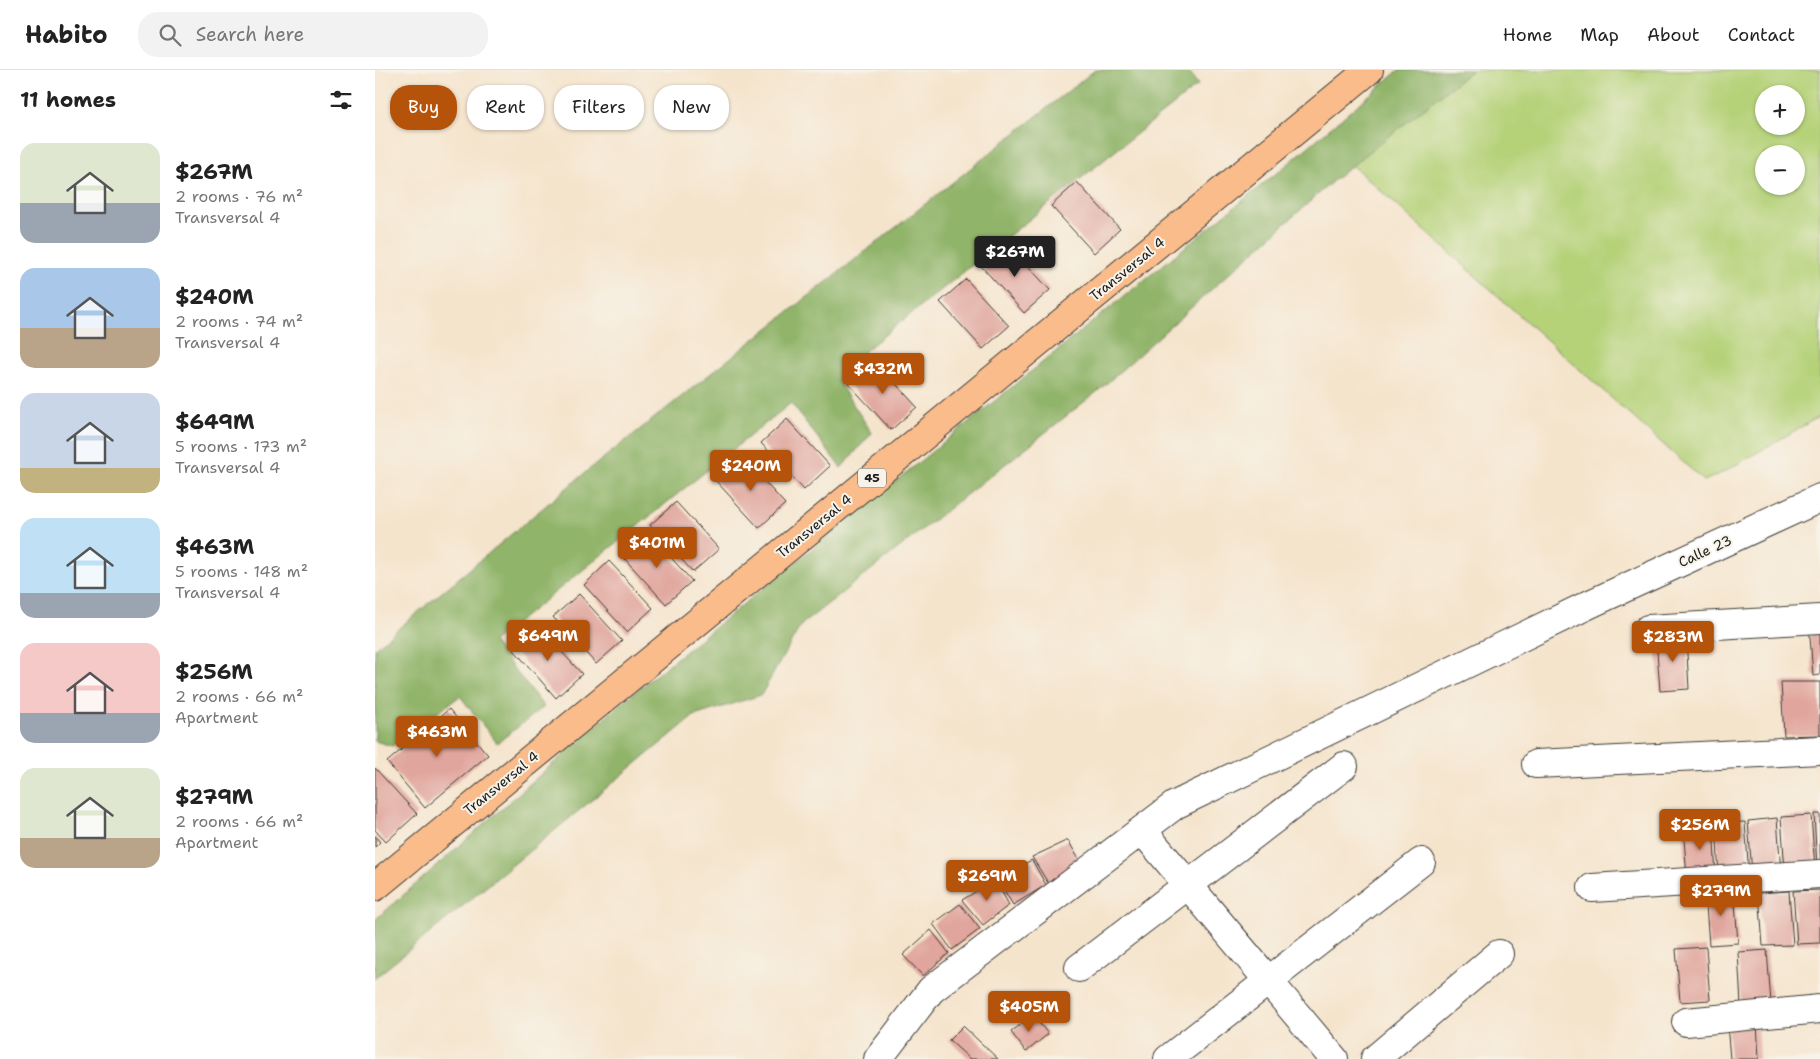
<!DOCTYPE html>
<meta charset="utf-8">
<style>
:root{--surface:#fff;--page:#f2f2f2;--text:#222;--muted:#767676;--line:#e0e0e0;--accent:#b45309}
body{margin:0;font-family:"Shantell Sans",sans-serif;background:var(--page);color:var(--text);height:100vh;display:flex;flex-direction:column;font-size:19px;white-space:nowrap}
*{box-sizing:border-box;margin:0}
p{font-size:16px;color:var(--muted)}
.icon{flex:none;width:28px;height:28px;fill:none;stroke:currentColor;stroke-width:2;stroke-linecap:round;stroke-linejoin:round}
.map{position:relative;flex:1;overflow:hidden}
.panel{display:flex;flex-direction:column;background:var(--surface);width:375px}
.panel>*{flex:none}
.banner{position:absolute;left:15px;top:15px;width:475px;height:45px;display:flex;gap:10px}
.controls{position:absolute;left:1380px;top:15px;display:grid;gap:10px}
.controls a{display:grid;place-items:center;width:50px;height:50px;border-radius:50%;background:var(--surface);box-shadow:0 1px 4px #0004;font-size:25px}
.price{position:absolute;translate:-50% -42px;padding:0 11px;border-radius:5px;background:var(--accent);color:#fff;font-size:16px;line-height:32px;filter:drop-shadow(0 1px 2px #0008)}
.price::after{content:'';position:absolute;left:50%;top:30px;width:15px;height:11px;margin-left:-8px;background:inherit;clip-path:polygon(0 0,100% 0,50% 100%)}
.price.active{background:#222;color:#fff}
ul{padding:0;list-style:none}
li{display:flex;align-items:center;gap:15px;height:125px;padding:0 20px}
li span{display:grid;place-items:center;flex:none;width:140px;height:100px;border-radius:15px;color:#555}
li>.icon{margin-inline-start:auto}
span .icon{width:60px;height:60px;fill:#fffc;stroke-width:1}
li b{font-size:21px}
h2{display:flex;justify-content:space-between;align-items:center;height:60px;padding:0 20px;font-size:21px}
.chip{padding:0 18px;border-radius:20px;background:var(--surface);box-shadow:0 1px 4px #0004;font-size:18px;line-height:45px}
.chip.active{background:var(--accent);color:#fff}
header{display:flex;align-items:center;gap:30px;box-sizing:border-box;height:70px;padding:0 25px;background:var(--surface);border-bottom:1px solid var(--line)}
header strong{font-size:24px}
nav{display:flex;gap:28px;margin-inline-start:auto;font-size:18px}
.search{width:350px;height:45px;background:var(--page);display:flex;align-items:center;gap:12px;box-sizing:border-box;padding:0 18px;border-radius:20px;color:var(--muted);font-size:19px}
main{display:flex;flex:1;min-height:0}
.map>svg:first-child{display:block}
.green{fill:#b5d279;stroke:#68774a;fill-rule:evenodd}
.forest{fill:#90b469;stroke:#566842}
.building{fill:#e0a59c}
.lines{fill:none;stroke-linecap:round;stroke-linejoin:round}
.minor-casing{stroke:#3d3a36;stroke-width:30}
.primary-casing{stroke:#3d3a36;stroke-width:30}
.minor{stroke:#fff;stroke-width:28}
.primary{stroke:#fabc8b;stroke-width:28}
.labels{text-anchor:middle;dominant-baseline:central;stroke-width:4;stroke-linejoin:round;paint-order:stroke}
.shield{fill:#f7f3e8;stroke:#5e5c59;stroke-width:1}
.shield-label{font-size:12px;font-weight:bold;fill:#1c1c1c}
.street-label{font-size:14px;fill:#1c1c1c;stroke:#f7f3e8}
</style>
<header>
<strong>Habito</strong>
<div class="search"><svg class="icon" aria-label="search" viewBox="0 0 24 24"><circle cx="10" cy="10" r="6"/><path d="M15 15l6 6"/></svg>Search here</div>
<nav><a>Home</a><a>Map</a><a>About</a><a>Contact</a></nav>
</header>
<main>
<section class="panel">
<h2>11 homes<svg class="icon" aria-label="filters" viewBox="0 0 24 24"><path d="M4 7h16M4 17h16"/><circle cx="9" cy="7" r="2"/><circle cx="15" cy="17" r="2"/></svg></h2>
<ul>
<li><span style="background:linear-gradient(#dfe7d0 60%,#9aa5b1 0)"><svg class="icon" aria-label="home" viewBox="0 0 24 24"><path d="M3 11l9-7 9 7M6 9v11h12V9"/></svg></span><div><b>$267M</b><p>2 rooms · 76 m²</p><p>Transversal 4</p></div></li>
<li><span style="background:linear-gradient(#a9c7e8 60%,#b9a48a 0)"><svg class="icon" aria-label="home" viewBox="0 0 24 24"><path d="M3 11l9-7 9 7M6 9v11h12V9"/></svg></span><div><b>$240M</b><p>2 rooms · 74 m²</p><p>Transversal 4</p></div></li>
<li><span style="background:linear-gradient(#c9d6e8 75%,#c2b280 0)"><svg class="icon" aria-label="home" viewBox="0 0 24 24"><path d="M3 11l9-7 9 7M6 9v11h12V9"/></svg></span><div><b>$649M</b><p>5 rooms · 173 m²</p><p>Transversal 4</p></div></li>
<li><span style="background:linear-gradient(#bfe0f5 75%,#9aa5b1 0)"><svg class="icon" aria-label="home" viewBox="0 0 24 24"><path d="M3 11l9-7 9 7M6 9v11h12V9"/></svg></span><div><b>$463M</b><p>5 rooms · 148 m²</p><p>Transversal 4</p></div></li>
<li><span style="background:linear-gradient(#f6c9c9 70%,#9aa5b1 0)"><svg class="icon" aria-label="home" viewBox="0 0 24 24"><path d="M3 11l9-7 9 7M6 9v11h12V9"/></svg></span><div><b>$256M</b><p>2 rooms · 66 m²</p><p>Apartment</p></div></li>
<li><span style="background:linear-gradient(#dfe7d0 70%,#b9a48a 0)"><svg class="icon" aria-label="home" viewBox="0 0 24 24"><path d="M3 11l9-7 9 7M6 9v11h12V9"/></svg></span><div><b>$279M</b><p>2 rooms · 66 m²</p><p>Apartment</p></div></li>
</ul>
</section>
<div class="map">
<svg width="1445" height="989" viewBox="0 0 1445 989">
<rect width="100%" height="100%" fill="#f7f3e8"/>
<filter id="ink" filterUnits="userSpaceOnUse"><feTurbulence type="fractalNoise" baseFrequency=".02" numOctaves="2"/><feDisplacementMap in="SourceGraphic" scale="10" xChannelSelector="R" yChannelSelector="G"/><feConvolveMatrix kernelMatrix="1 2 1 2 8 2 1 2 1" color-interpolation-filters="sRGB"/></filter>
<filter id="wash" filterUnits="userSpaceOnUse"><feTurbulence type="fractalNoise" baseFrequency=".0096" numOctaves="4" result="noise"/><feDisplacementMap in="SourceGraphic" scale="20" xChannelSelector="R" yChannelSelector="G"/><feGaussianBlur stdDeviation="1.12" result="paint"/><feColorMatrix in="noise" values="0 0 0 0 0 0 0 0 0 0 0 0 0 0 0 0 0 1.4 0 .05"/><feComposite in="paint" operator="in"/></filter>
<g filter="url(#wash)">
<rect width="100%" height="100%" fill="#f5e4cc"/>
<path class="green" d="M 1097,0 L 1445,0 L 1445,346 L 1347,403 L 1329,411 L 977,95 ZM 1389,24 L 1421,24 L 1421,56 L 1389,56 ZM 1389,84 L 1421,84 L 1421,116 L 1389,116 Z"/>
<g class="forest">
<polygon points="720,0 813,0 823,15 492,279 462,310 497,363 466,398 416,333 118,572 169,637 122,673 85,626 17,676 0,671 0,578 211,402"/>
<polygon points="1024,0 1097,0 959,110 723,321 426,555 386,625 319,646 0,908 0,850 256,625 914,93"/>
</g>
<g id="blocks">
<g class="building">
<polygon points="702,112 745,159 719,183 676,136"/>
<polygon points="632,173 675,220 649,243 606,196"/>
<polygon points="591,209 634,256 608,279 565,232"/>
<polygon points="499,290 542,337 516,360 473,313"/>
<polygon points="412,349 455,396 429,420 386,373"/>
<polygon points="367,387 410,434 384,458 341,411"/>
<polygon points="301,432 344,479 318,502 275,455"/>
<polygon points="274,463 317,511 291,534 248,487"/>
<polygon points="234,491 278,538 252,562 209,515"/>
<polygon points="204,524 247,571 221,594 178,547"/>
<polygon points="1445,552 1445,605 1438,606 1434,553"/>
<polygon points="164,557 207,604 181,628 139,580"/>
<polygon points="1311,566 1314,619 1285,621 1281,568"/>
<polygon points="1406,612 1445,612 1445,665 1409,666"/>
<polygon points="74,639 113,685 50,738 12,692"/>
<polygon points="0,698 42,744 11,772 0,760"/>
<polygon points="1439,744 1445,744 1445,797 1442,797"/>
<polygon points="1436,745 1440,799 1410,800 1406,747"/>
<polygon points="1402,748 1406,802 1377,804 1373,751"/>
<polygon points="1370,752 1374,805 1344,807 1341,753"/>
<polygon points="1338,753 1341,807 1312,808 1308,755"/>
<polygon points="0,766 5,772 0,777"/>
<polygon points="693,770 707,795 675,816 657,787"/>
<polygon points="657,790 671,815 638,835 621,807"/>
<polygon points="620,810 634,835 608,855 587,830"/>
<polygon points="1359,820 1363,873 1334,875 1330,822"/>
<polygon points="1445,820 1445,873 1422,874 1418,821"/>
<polygon points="1414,821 1418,875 1388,876 1384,823"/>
<polygon points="585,834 605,859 577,880 558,854"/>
<polygon points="556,860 574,883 548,906 528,885"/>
<polygon points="1331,877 1335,930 1305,932 1301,879"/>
<polygon points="1392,880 1396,933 1366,935 1363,882"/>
<polygon points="658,945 673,964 651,982 636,962"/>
<polygon points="1382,953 1384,989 1355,989 1352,954"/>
<polygon points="588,956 623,989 595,989 574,970"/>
</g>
</g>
</g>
<g filter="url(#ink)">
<use href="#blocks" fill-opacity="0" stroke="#3d3a36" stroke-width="1"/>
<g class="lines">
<defs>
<g id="minor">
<polyline points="1273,559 1445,549"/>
<polyline points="1161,694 1445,680"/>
<polyline points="767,760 959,989"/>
<polyline points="1217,818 1445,804"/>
<polyline points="704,898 969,696"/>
<polyline points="1311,952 1445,939"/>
<polyline points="503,989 556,920 800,735 1215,534 1445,428"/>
<polyline points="793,989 1046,792"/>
<polyline points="1000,989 1124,884"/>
</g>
<polyline id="primary" points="0,817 994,0"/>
</defs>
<use href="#minor" class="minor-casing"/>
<use href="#primary" class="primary-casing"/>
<use href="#minor" class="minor"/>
<use href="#primary" class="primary"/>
</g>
</g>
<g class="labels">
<rect class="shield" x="483" y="398.5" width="28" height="19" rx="4"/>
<g class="shield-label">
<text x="497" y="408">45</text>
</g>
<g class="street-label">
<text transform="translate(752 199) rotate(-39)">Transversal 4</text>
<text transform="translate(439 456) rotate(-39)">Transversal 4</text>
<text transform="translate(1330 481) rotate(-25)">Calle 23</text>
<text transform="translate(126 713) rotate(-39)">Transversal 4</text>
</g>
</g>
</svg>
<div class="controls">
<a>+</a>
<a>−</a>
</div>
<b class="price active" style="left:640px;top:208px">$267M</b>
<b class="price" style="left:508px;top:325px">$432M</b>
<b class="price" style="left:376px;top:422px">$240M</b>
<b class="price" style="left:282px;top:499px">$401M</b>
<b class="price" style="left:173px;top:592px">$649M</b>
<b class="price" style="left:1298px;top:593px">$283M</b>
<b class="price" style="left:62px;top:688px">$463M</b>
<b class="price" style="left:1325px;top:781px">$256M</b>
<b class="price" style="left:612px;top:832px">$269M</b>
<b class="price" style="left:1346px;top:847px">$279M</b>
<b class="price" style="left:654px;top:963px">$405M</b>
<div class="banner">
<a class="chip active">Buy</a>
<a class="chip">Rent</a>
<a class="chip">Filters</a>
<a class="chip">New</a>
</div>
</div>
</main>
